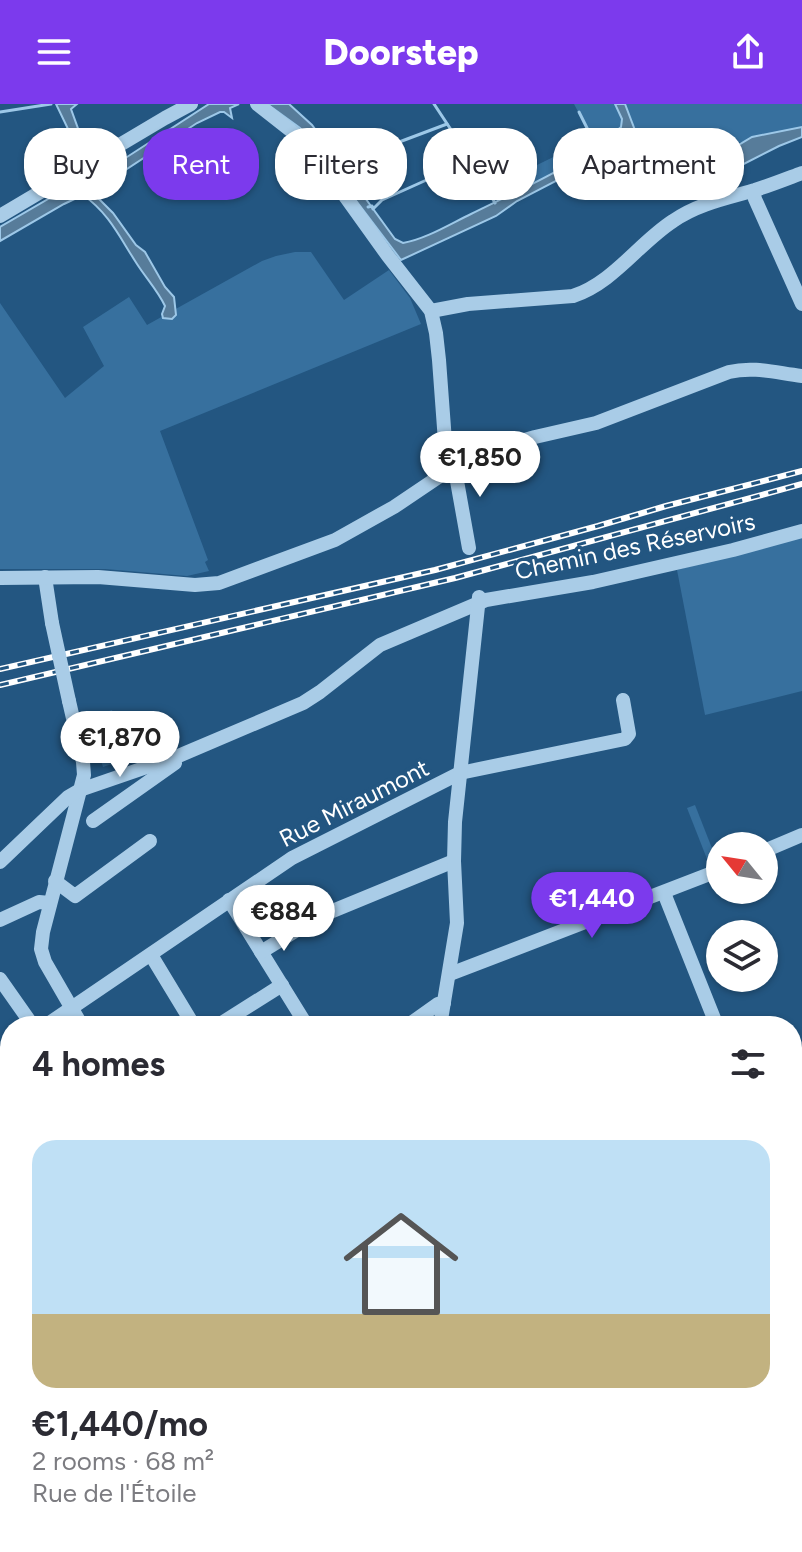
<!DOCTYPE html>
<meta charset="utf-8">
<style>
:root{--surface:#fff;--page:#f7f7f7;--text:#2b2b33;--muted:#7c7c81;--line:#e1e1e2;--accent:#7c3aed}
body{margin:0;font-family:Figtree,sans-serif;background:var(--page);color:var(--text);height:100vh;display:flex;flex-direction:column;font-size:30px;white-space:nowrap}
*{box-sizing:border-box;margin:0}
p{font-size:26px;color:var(--muted)}
.icon{flex:none;width:44px;height:44px;fill:none;stroke:currentColor;stroke-width:2;stroke-linecap:round;stroke-linejoin:round}
.map{position:relative;flex:1;overflow:hidden}
.side{position:absolute;left:0px;top:912px;width:802px;height:536px;display:flex;flex-direction:column;background:var(--surface);border-radius:32px 32px 0 0;box-shadow:0 2px 6px #0004}
.side>*{flex:none}
.top-card{position:absolute;left:24px;top:24px;width:754px;height:72px;display:flex;gap:16px}
.needle{width:52px;rotate:300deg}
.controls{position:absolute;left:706px;top:728px;display:grid;gap:16px}
.controls a{display:grid;place-items:center;width:72px;height:72px;border-radius:50%;background:var(--surface);box-shadow:0 2px 6px #0004;font-size:40px}
.price{position:absolute;translate:-50% -68px;padding:0 18px;border-radius:28px;background:#fff;color:#222;font-size:26px;line-height:52px;filter:drop-shadow(0 2px 4px #0008)}
.price::after{content:'';position:absolute;left:50%;top:48px;width:24px;height:18px;margin-left:-12px;background:inherit;clip-path:polygon(0 0,100% 0,50% 100%)}
.price.selected{background:var(--accent);color:#fff}
ul{padding:0;list-style:none}
li{display:grid;align-content:center;gap:16px;height:424px;padding:0 32px}
li+li{border-top:2px solid var(--line)}
li span{display:grid;place-items:center;height:248px;border-radius:24px;color:#555}
li>.icon{margin-inline-start:auto}
span .icon{width:144px;height:144px;fill:#fffc;stroke-width:1}
li b{font-size:34px}
h2{display:flex;justify-content:space-between;align-items:center;height:96px;padding:0 32px;font-size:34px}
.chip{padding:0 28px;border-radius:32px;background:var(--surface);box-shadow:0 2px 6px #0004;font-size:28px;line-height:72px}
.chip.selected{background:var(--accent);color:#fff}
header{display:flex;justify-content:space-between;align-items:center;height:104px;padding:0 32px;background:var(--accent);color:#fff;font-size:36px;font-weight:800}
.map>svg:first-child{display:block}
.green{fill:#37709e}
.water{fill:#577c9a;stroke:#9dc8e8;stroke-width:2;fill-rule:evenodd}
.lines{fill:none;stroke-linecap:round;stroke-linejoin:round}
.stream{stroke:#9dc8e8;stroke-width:3}
.minor{stroke:#a9cce7;stroke-width:14}
.major{stroke:#ebf4fd;stroke-width:16}
.rail-casing{stroke:#fff;stroke-width:6}
.rail{stroke:#235681;stroke-width:3;stroke-dasharray:9;stroke-linecap:butt}
.minor-bridge{stroke:#a9cce7;stroke-width:14}
.labels{text-anchor:middle;dominant-baseline:central;stroke-width:7;stroke-linejoin:round;paint-order:stroke}
.street-label{font-size:24px;fill:#fff;stroke:#235681}
</style>
<header><svg class="icon" aria-label="menu" viewBox="0 0 24 24"><path d="M4 6h16M4 12h16M4 18h16"/></svg>Doorstep<svg class="icon" aria-label="share" viewBox="0 0 24 24"><path d="M12 15V3M7 8l5-5 5 5M5 13v7h14v-7"/></svg></header>
<div class="map">
<svg width="802" height="1448" viewBox="0 0 802 1448">
<rect width="100%" height="100%" fill="#235681"/>
<g class="green">
<polygon points="574,0 802,0 802,25 497,91 492,83 592,34"/>
<polygon points="295,148 311,148 344,196 389,166 410,194 421,220 160,327 208,456 205,458 209,467 187,472 105,465 0,465 0,199 65,294 104,262 83,223 129,193 147,221 262,157 276,152"/>
<polygon points="802,431 802,587 705,611 677,466"/>
<polygon points="112,606 127,655 103,663 88,614"/>
<polygon points="695,701 717,757 709,760 687,704"/>
<polygon points="10,1161 10,1229 0,1207 0,1167"/>
<polygon points="505,1438 583,1438 591,1448 502,1448 508,1444"/>
</g>
<g class="water">
<polygon points="56,0 77,0 71,5 88,52 81,52"/>
<path d="M 209,0 L 239,0 L 230,4 L 232,14 L 224,8 L 220,8 L 197,19 L 92,88 L 113,109 L 136,141 L 145,148 L 165,183 L 174,193 L 176,211 L 172,215 L 163,214 L 162,210 L 165,202 C 158,187 146,174 137,160 C 120,134 109,109 83,91 L 64,100 L 0,137 L 0,123 L 105,62 L 110,62 L 127,53 Z"/>
<path d="M 267,0 L 289,0 L 312,21 L 395,135 L 403,139 C 426,135 450,120 471,110 C 519,86 582,59 621,23 L 622,15 L 615,0 L 625,0 L 641,42 L 647,49 L 660,57 L 697,60 L 720,52 L 752,33 L 802,23 L 802,33 L 779,42 L 732,66 L 683,82 L 667,83 L 623,65 L 599,52 L 581,64 L 517,97 L 496,112 L 401,156 L 310,36 L 300,24 ZM 626,33 C 632,40 636,50 643,56 C 653,65 669,65 682,68 L 681,71 C 657,81 627,60 607,47 L 607,45 Z"/>
</g>
<g class="lines">
<g class="stream">
<polyline points="434,0 471,56 495,99"/>
<polyline points="0,8 51,0"/>
<polyline points="579,8 597,44"/>
<polyline points="339,62 362,52 447,20"/>
<polyline points="368,103 372,102 373,105 382,96 471,56"/>
</g>
<g class="minor">
<polyline points="257,0 294,29 332,74 388,152 431,207 436,229 439,256 446,351 457,377 469,444"/>
<polyline points="753,87 755,95 802,200"/>
<polyline points="0,112 165,14 191,0"/>
<path d="M 431,207 L 468,200 L 573,192 C 613,179 639,139 673,117 C 697,100 727,94 755,86 C 771,81 786,75 802,69"/>
<polyline points="45,473 52,519"/>
<path d="M 0,474 L 98,473 L 195,481 L 219,479 L 335,436 L 394,403 L 440,372 L 449,360 L 462,354 L 535,333 L 596,319 L 729,268 C 754,262 776,269 802,272"/>
<polyline points="69,597 83,658 84,671 43,828 41,845 45,858 82,922"/>
<polyline points="93,717 175,659"/>
<polyline points="764,747 802,731"/>
<polyline points="0,758 68,693 80,686 176,653 303,599 320,588 380,541 486,496 593,478 733,446 802,427"/>
<polyline points="55,777 75,792 150,737"/>
<polyline points="664,789 717,922"/>
<polyline points="229,796 307,922"/>
<polyline points="0,816 39,798 50,799"/>
<polyline points="261,848 318,813 454,757"/>
<polyline points="151,851 194,922"/>
<polyline points="450,870 720,766"/>
<polyline points="0,875 33,922"/>
<polyline points="45,922 292,754 460,669 625,635 629,630 623,596"/>
<polyline points="217,922 282,881"/>
<polyline points="407,922 438,900 444,899"/>
<polyline points="440,922 457,819 454,757 455,718 479,493"/>
<polyline points="0,951 10,944"/>
<polyline points="0,1050 10,1044"/>
<polyline points="0,1069 10,1094"/>
<polyline points="0,1136 10,1132"/>
<polyline points="792,1323 802,1340"/>
<polyline points="792,1428 802,1422"/>
<polyline points="39,1438 44,1448"/>
<polyline points="89,1438 94,1448"/>
<polyline points="345,1438 351,1448"/>
<polyline points="762,1448 777,1438"/>
</g>
<g class="major">
<polyline points="792,971 802,966"/>
<polyline points="792,985 802,979"/>
<polyline points="0,1393 10,1388"/>
<polyline points="0,1411 10,1405"/>
<polyline points="60,1438 64,1448"/>
<polyline points="72,1438 77,1448"/>
</g>
<defs>
<g id="rail">
<polyline points="0,565 435,466 598,422 666,402 802,367"/>
<polyline points="0,581 455,474 802,380"/>
</g>
</defs>
<use href="#rail" class="rail-casing"/>
<use href="#rail" class="rail"/>
<polyline class="minor-bridge" points="52,519 69,597"/>
</g>
<g class="labels">
<g class="street-label">
<text transform="translate(635 442) rotate(-12)">Chemin des Réservoirs</text>
<text transform="translate(354 699) rotate(-27)">Rue Miraumont</text>
</g>
</g>
</svg>
<div class="controls">
<a><svg class="needle" viewBox="-14 -14 28 28"><path d="M0-13l5 13h-10z" fill="#e53935"/><path d="M0 13l5-13h-10z" fill="#7c7c81"/></svg></a>
<a><svg class="icon" aria-label="layers" viewBox="0 0 24 24"><path d="M12 4l9 5-9 5-9-5zM3 14l9 5 9-5"/></svg></a>
</div>
<b class="price" style="left:480px;top:395px">€1,850</b>
<b class="price" style="left:120px;top:675px">€1,870</b>
<b class="price selected" style="left:592px;top:836px">€1,440</b>
<b class="price" style="left:284px;top:849px">€884</b>
<div class="top-card">
<a class="chip">Buy</a>
<a class="chip selected">Rent</a>
<a class="chip">Filters</a>
<a class="chip">New</a>
<a class="chip">Apartment</a>
</div>
<section class="side">
<h2>4 homes<svg class="icon" aria-label="filters" viewBox="0 0 24 24"><path d="M4 7h16M4 17h16"/><circle cx="9" cy="7" r="2"/><circle cx="15" cy="17" r="2"/></svg></h2>
<ul>
<li><span style="background:linear-gradient(#bfe0f5 70%,#c2b280 0)"><svg class="icon" aria-label="home" viewBox="0 0 24 24"><path d="M3 11l9-7 9 7M6 9v11h12V9"/></svg></span><div><b>€1,440/mo</b><p>2 rooms · 68 m²</p><p>Rue de l'Étoile</p></div></li>
</ul>
</section>
</div>
